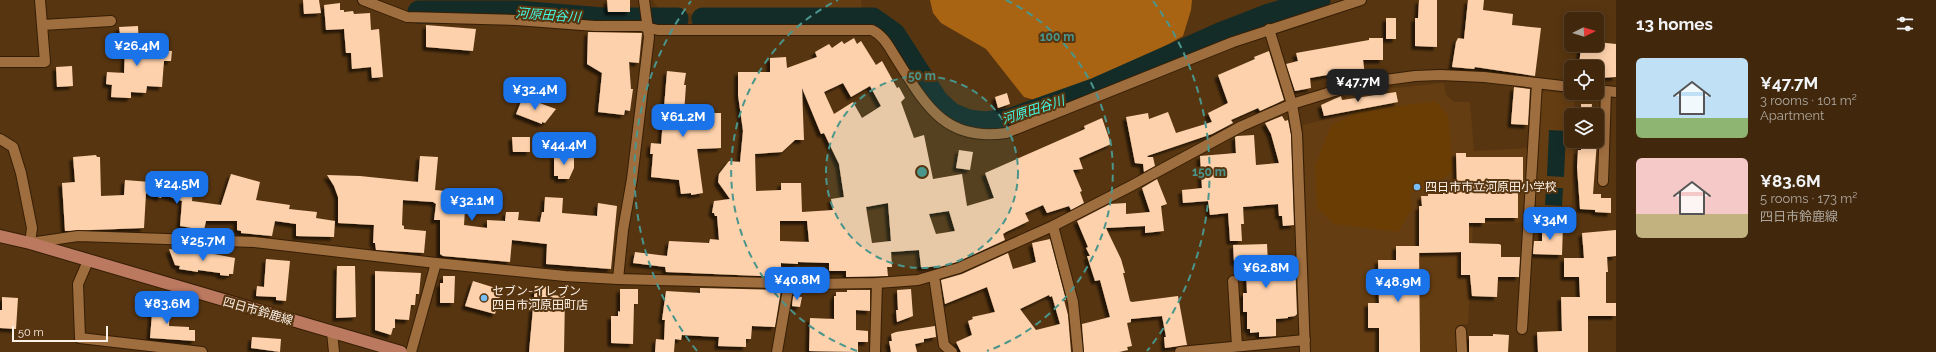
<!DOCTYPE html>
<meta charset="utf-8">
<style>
:root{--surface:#41280c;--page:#483015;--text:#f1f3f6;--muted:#aea69d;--line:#5a442d;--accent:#1a73e8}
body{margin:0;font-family:Raleway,"Noto Sans JP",sans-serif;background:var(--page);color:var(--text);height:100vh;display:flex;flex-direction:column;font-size:15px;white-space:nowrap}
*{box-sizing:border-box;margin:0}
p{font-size:13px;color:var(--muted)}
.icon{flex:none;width:22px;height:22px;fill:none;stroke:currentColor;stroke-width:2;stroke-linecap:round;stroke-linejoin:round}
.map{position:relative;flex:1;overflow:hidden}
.panel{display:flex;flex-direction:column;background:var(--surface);width:320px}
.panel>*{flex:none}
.needle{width:26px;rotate:85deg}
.controls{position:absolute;left:1564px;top:12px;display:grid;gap:8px}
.controls a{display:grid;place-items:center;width:40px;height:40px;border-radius:6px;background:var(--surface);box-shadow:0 2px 10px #0003,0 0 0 1px var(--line);font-size:20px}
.scale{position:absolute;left:12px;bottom:10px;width:96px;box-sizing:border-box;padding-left:4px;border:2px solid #fcf1e7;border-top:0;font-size:11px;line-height:14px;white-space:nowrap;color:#fcf1e7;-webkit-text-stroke:3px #573510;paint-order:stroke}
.price{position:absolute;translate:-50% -34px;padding:0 9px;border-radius:8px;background:var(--accent);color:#fff;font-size:13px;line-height:26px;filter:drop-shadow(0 1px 2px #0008)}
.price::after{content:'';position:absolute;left:50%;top:24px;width:12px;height:9px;margin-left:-6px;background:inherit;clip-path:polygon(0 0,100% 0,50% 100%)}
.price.selected{background:#222;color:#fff}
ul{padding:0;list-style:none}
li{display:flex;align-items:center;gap:12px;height:100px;padding:0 20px}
li span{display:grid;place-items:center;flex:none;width:112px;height:80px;border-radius:6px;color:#555}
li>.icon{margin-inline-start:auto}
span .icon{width:48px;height:48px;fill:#fffc;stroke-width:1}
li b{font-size:17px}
h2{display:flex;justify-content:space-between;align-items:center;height:48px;padding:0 20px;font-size:17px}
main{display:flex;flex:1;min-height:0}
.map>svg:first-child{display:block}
.built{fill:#653d12}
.green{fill:#6a3d05}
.forest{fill:#a86412}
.water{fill:#142c28}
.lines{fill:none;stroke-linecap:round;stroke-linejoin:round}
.river{stroke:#142c28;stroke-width:23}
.building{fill:#fdd1ab;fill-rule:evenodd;filter:url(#shadow)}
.street-casing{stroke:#361e05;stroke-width:12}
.secondary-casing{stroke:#361e05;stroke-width:14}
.street{stroke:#9f6e3f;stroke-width:10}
.secondary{stroke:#bb7960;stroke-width:12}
.ring{fill:none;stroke:#4a958c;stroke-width:2;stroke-dasharray:7 5}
.poi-dot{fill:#78bff7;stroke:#573510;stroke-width:1.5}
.labels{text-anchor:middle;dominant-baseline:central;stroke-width:4;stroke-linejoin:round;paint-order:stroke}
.poi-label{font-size:12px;fill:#fcf1e7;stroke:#573510;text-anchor:start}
.street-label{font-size:12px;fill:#fcf1e7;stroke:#573510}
.water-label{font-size:13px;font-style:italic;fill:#40fbe6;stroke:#573510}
.centre{fill:#4a958c;stroke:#573510;stroke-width:2}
.ring-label{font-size:12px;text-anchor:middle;font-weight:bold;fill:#4a958c;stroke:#573510;stroke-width:4;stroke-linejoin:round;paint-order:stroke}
</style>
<main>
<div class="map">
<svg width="1616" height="352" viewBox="0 0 1616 352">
<defs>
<filter id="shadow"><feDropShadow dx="-3.5" dy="3.5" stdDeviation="1" flood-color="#0009"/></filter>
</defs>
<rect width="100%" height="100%" fill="#573510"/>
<g class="built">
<polygon points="653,0 861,0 862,11 851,14 763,15 662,13"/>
<polygon points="1444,83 1446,95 1454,102 1470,102 1474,151 1529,148 1527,222 1473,225 1468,324 1458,325 1456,352 1311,352 1303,125 1347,113 1346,95 1364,91"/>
<polygon points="1545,91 1575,95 1574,115 1571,115 1571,141 1574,141 1571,219 1532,223 1541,95"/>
</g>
<polygon class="green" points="1436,101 1448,115 1453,171 1428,190 1410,192 1412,209 1398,232 1334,224 1317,208 1315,166 1331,125 1357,112"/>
<polygon class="forest" points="930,0 1192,0 1191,10 1183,36 1071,99 1042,102 1024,97 986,49 941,23 933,13"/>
<g class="water">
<polygon points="1549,130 1566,131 1564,177 1547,176"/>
<polygon points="1546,188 1563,188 1562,206 1545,205"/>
</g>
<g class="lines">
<g class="river">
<polyline points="419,12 518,12 603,19 677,19"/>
<polyline points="703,19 873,19 894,34 937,101 951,114 968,121 985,123 1009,120 1096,89 1220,34 1269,15 1319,0"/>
</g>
</g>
<g class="building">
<polygon points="303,0 319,0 321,13 304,14"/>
<polygon points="607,0 630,0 630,12 608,12"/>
<polygon points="1419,0 1437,0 1437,47 1415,46 1415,18 1418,18"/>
<polygon points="1468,0 1484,0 1483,10 1513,14 1512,25 1541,28 1535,76 1475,67 1474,69 1452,67 1456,42 1458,38 1464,39"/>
<polygon points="340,3 340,10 344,10 344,12 353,11 354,14 370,13 371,30 379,29 383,77 372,78 371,67 352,69 351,53 346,53 344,29 326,30 324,5"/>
<rect x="1386" y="18" width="10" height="21"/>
<polygon points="426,25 476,29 473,51 426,47"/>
<polygon points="138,26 139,49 172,51 171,61 164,61 162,87 147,86 146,93 131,92 131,98 129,98 111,97 112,85 106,84 107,72 124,73 125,48 122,49 119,27"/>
<polygon points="588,32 642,33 639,63 629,62 631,89 633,89 630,111 625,110 624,115 598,112 602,73 587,64"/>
<path d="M 854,38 L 857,44 L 861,41 L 876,65 L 882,61 L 897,88 L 899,87 L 905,98 L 901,102 L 914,138 L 924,135 L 933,179 L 962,174 L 967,206 L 994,198 L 985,173 L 1085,129 L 1084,126 L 1102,118 L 1111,144 L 1079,158 L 1083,169 L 1073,170 L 1082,191 L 1080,192 L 1084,203 L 1071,210 L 1069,206 L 1047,213 L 1043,205 L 1025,213 L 1029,221 L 1006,232 L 1003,234 L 1005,240 L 957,262 L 936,268 L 936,266 L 923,268 L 921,267 L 919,250 L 891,252 L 892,267 L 887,267 L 888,276 L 846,277 L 846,271 L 829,271 L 829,263 L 798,262 L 798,264 L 781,263 L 781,277 L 666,272 L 665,267 L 633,263 L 635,252 L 667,256 L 669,241 L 709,243 L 710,239 L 719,240 L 717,216 L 715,216 L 714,213 L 712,213 L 714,201 L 730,199 L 718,182 L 719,174 L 729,161 L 740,162 L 743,131 L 738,95 L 738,72 L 770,72 L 770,58 L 786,57 L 787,68 L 817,57 L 815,52 L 829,44 L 832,48 L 842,41 L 844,44 ZM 843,83 L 851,97 L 870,86 L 881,106 L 862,118 L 853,102 L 834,114 L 824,92 ZM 802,88 L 821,134 L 824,133 L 839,164 L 844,197 L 831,199 L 833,210 L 802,212 L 801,183 L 781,183 L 781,190 L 756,191 L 755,154 L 782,152 L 795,140 L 804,140 ZM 888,203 L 891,241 L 872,243 L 866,207 ZM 949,211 L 955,231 L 936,234 L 929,214 ZM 780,221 L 807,221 L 809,242 L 780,241 Z"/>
<polygon points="1369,38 1383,38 1383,60 1363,60 1365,75 1346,78 1344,72 1310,78 1311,88 1295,91 1286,64 1298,61 1296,53 1369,40"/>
<polygon points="1597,42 1616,44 1616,77 1598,78 1598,67 1579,67 1581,45 1597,45"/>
<polygon points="1269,51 1284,100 1260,111 1258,108 1231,120 1233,123 1212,134 1147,156 1148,157 1153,157 1155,166 1144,172 1143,164 1135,163 1126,117 1148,113 1149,119 1168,112 1176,133 1212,122 1208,113 1228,103 1218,75 1255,59 1254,57"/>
<polygon points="72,66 73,86 57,87 56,67"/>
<polygon points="667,71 686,73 684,85 686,85 684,113 721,113 721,148 697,149 703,193 691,195 691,193 681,194 679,180 651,177 653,154 650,154 651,143 661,144"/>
<polygon points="1514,87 1530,89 1528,125 1511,124"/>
<polygon points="1396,92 1398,102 1324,116 1321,105 1341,96 1342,100"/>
<polygon points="1007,93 1010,104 998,108 995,97"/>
<polygon points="523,97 556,109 545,123 542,122 542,124 516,114"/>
<polygon points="1581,104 1592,104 1591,115 1581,115"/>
<polygon points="1282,116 1285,121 1288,120 1291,135 1294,225 1283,226 1282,216 1279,216 1278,204 1243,207 1244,224 1241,224 1242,241 1230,241 1228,213 1210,215 1208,201 1183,203 1182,190 1202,188 1200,156 1236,153 1235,137 1237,136 1254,135 1256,165 1279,163 1271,134 1265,123"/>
<polygon points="512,137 530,137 530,152 513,152"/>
<polygon points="1581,141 1597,141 1593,194 1601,194 1601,198 1611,198 1611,213 1595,212 1595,210 1580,209 1577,167 1578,150 1581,150"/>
<polygon points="959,150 973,152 970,170 956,168"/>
<polygon points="1456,153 1466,153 1466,157 1523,157 1523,183 1518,183 1518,218 1485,218 1485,223 1469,223 1469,243 1499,244 1501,245 1501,257 1520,257 1519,277 1498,277 1497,297 1472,296 1470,275 1461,275 1461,252 1419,253 1419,206 1422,206 1421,196 1428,196 1428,194 1443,194 1443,185 1457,185"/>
<polygon points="96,155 97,157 100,157 101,196 124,195 125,180 150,182 151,171 182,180 179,189 193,189 192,201 221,205 231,174 260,182 256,200 290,205 289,209 317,212 316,218 335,221 334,237 296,236 296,224 275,221 272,236 241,233 241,231 237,230 237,221 206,221 204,230 180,226 182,201 162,194 161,198 146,193 144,228 65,231 62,183 75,182 73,157"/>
<polygon points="554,155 574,155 574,168 569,179 558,179 558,176 554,176"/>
<polygon points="420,156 438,157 435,190 466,193 464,225 487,228 487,220 505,221 506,212 519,212 518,220 540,222 542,212 544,212 545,197 563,198 562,213 597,216 598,203 617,206 611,269 546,264 547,244 512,240 510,262 443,256 440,254 440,220 434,220 436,204 433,202 403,200 402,225 404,226 404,229 426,231 424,253 376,250 375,243 373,243 374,225 338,223 338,197 334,186 327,175 360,176 418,182"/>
<polygon points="1157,179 1167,204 1161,206 1164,231 1145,233 1145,226 1106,228 1121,259 1125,273 1123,273 1130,301 1132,302 1178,296 1187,345 1165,348 1164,337 1166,337 1162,316 1131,319 1131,322 1127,323 1132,346 1127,347 1128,350 1119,352 1084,352 1082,324 1110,317 1100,280 1095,281 1087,256 1090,256 1086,248 1088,247 1077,221 1110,204 1126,203 1126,214 1150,212 1142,188"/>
<polygon points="1546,224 1563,225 1562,255 1533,254 1534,241 1542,241 1542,226 1546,226"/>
<polygon points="1616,230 1616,256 1607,257 1608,272 1606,272 1606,303 1616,303 1616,316 1588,316 1588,352 1538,352 1537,332 1562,331 1561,297 1580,297 1579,277 1564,277 1564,258 1584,258 1582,233"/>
<path d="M 1050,239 L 1066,300 L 1064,300 L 1068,315 L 1071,352 L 961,352 L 956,342 L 972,335 L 968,321 L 973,319 L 972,317 L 995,312 L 987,287 L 945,304 L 941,280 L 962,274 L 1008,253 L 1013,269 L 1036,262 L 1032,243 ZM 1049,295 L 1050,297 L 1052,296 L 1060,324 L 1036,330 L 1020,309 Z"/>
<polygon points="1267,244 1268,262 1295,261 1297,314 1295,316 1288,317 1288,318 1276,319 1276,336 1259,337 1259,332 1250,333 1250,329 1247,329 1247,312 1243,312 1243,293 1247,293 1246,271 1238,272 1237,262 1234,262 1233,245"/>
<polygon points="1396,246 1419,246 1420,352 1379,352 1379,328 1368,328 1368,303 1379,303 1378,260 1396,260"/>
<polygon points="169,249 192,252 193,250 235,258 233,274 229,274 229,276 220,275 220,273 198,270 198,272 179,269 180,266 175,265"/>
<polygon points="266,259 290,261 286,301 276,300 276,297 256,296 257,286 264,287"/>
<polygon points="337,266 355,266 356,317 336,318"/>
<polygon points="375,271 421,273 419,294 416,294 415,305 411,305 409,320 395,319 395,328 393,328 391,335 375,330"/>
<polygon points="443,276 455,276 454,303 440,303 440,283 443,283"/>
<polygon points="473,281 502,290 495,314 465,306"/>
<polygon points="535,286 551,287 550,295 565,296 564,352 529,352"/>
<polygon points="700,288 781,290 775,327 752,326 751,339 746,339 746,347 718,346 719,337 682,335 681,340 675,339 674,352 655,352 656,339 664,340 665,320 662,320 666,291 700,293"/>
<polygon points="620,289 638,289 638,304 634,304 633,344 611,343 611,316 618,316 618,311 620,312"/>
<polygon points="911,289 913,316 897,322 896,310 898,310 897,290"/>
<polygon points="847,290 870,290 870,311 856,310 856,330 868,331 868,342 858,342 858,352 809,351 810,318 834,319 834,296 836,296 836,292 847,292"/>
<polygon points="793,296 802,297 800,307 792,306"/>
<polygon points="2,297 18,298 16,329 0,328 0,310 2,310"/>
<polygon points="151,301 170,305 169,326 189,327 189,330 195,330 195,341 150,338 152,314 150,313"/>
<polygon points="935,326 936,337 924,339 924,342 915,344 917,352 891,352 889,341 892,341 891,334 896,332"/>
<polygon points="1493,334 1509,335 1508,352 1469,352 1469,336 1493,336"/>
<polygon points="252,337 281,339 280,352 251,348"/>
</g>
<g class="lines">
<defs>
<g id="street">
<path d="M 363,0 L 407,17 L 516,20 L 595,26 L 641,26 L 658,30 L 872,30 C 884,36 889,47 896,58 C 925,104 944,142 1006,133 L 1233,42 L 1361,0"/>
<polyline points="42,25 111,21"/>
<polyline points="1269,29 1292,104 1297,134 1305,352"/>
<polyline points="0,62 45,62 40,0"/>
<polyline points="1597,90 1616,92"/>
<polyline points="0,139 13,147 21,173 32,228 30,243 78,236 254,242 436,263 565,276 618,279 810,284 877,283 918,280 959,268 997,251 1053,226 1131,186 1242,126 1292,104 1331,92 1371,82 1415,76 1440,75 1484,77 1571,87"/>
<polyline points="1603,181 1606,91"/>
<polyline points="1053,226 1073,302 1078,352"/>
<polyline points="88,261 78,284 80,338 202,352"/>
<polyline points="934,276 944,345 952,352"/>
<polyline points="618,279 623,230 632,179 649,37 644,0"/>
<polyline points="1233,281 1237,346"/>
<polyline points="1522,329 1537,83"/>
<polyline points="1461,331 1462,352"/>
<polyline points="332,332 334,352"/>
<polyline points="411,352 436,263"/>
<polyline points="777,352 789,283"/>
<polyline points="875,352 877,283"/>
<polyline points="1180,352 1305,340"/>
</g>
<polyline id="secondary" points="0,236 30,243 401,352"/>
</defs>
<use href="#street" class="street-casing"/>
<use href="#secondary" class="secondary-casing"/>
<use href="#street" class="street"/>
<use href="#secondary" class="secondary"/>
</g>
<circle cx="922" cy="172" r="96" fill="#4a958c" fill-opacity=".12"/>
<g class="ring">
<circle cx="922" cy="172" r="96"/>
<path d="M857 351A191 191 0 0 1 838 0M1006 0A191 191 0 0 1 987 351"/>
<path d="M697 351A287 287 0 0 1 691 1M1153 1A287 287 0 0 1 1147 351"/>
</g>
<g class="poi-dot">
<circle cx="1417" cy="187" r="4"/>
<circle cx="484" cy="298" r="4"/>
</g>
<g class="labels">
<g class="poi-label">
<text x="1425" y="187">四日市市立河原田小学校</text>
<text x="492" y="291">セブン-イレブン<tspan x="492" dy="14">四日市河原田町店</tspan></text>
</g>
<g class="street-label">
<text transform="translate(258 311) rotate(16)">四日市鈴鹿線</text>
</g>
<g class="water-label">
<text transform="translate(548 15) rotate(4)">河原田谷川</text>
<text transform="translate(1033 110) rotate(-18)">河原田谷川</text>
</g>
</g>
<circle cx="922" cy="172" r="6" class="centre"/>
<g class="ring-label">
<text x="1057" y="41">100 m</text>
<text x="922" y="80">50 m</text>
<text x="1209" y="176">150 m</text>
</g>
</svg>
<div class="controls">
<a><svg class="needle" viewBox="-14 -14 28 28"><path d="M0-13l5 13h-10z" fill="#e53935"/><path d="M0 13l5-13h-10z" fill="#aea69d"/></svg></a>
<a><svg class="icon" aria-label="locate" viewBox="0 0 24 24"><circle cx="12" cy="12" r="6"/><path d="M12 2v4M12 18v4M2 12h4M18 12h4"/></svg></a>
<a><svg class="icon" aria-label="layers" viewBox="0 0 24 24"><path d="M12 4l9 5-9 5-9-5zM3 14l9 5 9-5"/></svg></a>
</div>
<div class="scale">50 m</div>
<b class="price" style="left:137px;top:67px">¥26.4M</b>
<b class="price selected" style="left:1358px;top:103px">¥47.7M</b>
<b class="price" style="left:535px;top:111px">¥32.4M</b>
<b class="price" style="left:683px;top:138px">¥61.2M</b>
<b class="price" style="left:564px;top:166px">¥44.4M</b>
<b class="price" style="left:177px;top:205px">¥24.5M</b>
<b class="price" style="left:472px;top:222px">¥32.1M</b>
<b class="price" style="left:1550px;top:241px">¥34M</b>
<b class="price" style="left:203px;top:262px">¥25.7M</b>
<b class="price" style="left:1266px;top:289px">¥62.8M</b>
<b class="price" style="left:797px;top:301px">¥40.8M</b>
<b class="price" style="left:1398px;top:303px">¥48.9M</b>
<b class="price" style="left:167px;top:325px">¥83.6M</b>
</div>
<section class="panel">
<h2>13 homes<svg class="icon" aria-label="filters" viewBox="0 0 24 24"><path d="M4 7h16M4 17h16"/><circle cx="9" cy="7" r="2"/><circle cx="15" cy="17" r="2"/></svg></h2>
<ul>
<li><span style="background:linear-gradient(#bfe0f5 75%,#8fb573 0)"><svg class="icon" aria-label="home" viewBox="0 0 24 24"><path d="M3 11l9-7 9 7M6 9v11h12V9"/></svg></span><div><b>¥47.7M</b><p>3 rooms · 101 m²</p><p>Apartment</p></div></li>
<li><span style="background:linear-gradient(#f6c9c9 70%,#c2b280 0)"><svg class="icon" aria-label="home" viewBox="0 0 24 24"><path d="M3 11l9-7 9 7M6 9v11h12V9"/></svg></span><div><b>¥83.6M</b><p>5 rooms · 173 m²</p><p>四日市鈴鹿線</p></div></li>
</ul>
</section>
</main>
